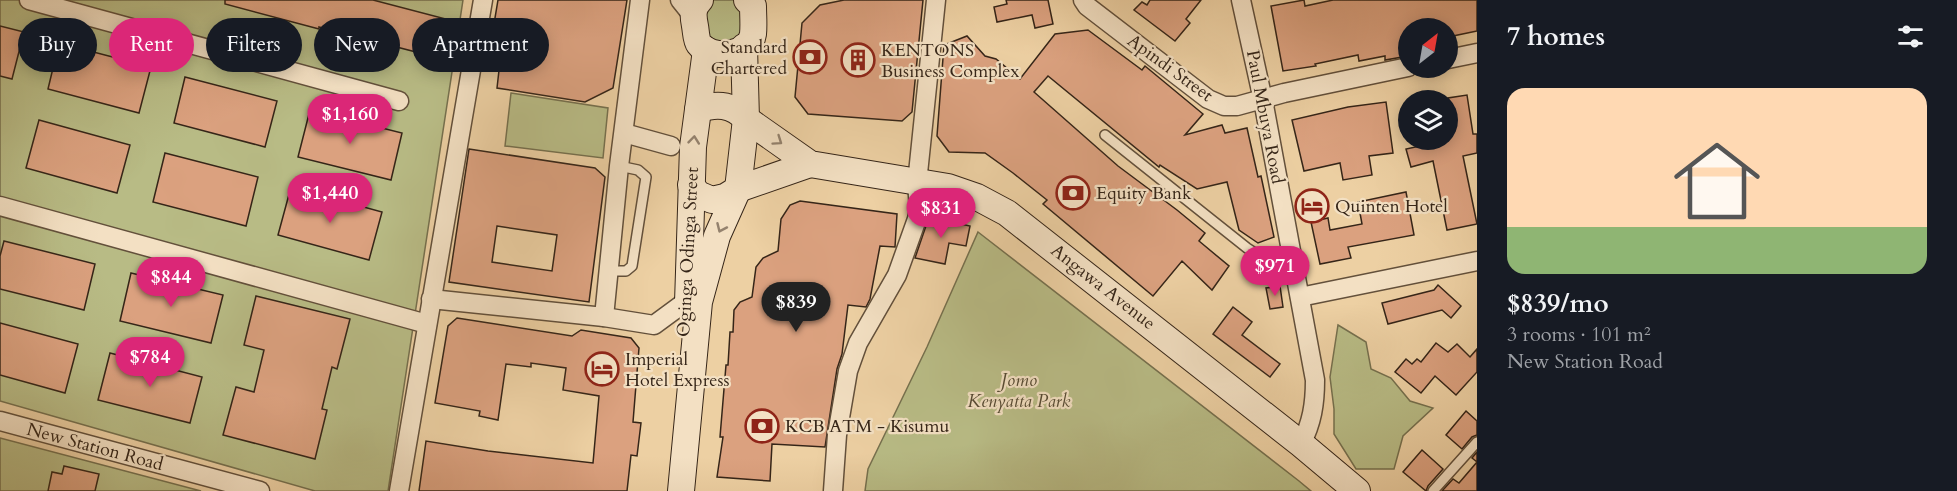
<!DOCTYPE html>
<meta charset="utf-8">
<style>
:root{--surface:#171b24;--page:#20242c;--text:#f1f3f6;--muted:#9ea1a6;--line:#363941;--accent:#db2777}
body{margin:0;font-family:Cardo,serif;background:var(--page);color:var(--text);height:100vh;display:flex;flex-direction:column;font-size:22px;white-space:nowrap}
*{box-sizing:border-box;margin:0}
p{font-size:20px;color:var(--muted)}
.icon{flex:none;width:33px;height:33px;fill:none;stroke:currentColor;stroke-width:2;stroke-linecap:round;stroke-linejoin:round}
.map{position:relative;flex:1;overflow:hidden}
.side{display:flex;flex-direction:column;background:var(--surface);width:480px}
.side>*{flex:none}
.guide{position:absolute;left:18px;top:18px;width:570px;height:54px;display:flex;gap:12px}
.needle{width:39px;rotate:31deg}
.fabs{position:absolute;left:1398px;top:18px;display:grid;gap:12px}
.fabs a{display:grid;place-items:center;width:60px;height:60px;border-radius:50%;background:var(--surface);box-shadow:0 3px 15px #0003;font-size:30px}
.price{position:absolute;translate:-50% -51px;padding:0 14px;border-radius:21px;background:var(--accent);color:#fff;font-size:20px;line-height:39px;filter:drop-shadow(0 2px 3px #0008)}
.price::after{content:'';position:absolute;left:50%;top:36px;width:18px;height:14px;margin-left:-9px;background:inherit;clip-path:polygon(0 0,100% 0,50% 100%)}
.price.on{background:#222;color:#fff}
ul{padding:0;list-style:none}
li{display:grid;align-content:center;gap:12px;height:318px;padding:0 30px}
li+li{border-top:2px solid var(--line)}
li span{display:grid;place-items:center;height:186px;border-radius:18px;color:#555}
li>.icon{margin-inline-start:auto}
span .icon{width:108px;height:108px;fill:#fffc;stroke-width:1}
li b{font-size:26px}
h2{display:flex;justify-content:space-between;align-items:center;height:72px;padding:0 30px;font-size:26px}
.tag{padding:0 21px;border-radius:27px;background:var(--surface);box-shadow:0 3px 15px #0003;font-size:21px;line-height:54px}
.tag.on{background:var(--accent);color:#fff}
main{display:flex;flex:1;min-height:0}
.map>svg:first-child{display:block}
.green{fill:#b8bb85;stroke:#76704e;stroke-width:1.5}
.building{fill:#dba17f;stroke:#352518;stroke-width:1.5;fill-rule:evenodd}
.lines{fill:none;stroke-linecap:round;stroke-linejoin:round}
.lane-casing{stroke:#63503b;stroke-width:12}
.street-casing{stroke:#63503b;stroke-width:21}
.secondary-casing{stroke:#352518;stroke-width:28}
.lane{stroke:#f3e0c3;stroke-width:9}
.street{stroke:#f3e0c3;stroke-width:18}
.secondary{stroke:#f3e0c3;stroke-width:26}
.oneway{stroke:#94826e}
.labels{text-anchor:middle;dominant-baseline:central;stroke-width:4.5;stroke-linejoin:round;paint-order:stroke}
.poi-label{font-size:18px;fill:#352518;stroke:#f3e0c3;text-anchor:start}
.street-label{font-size:18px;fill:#352518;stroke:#f3e0c3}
.park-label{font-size:18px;font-style:italic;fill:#564a33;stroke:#f3e0c3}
</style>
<main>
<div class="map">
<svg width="1477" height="491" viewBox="0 0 1477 491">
<rect width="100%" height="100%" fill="#edd0a3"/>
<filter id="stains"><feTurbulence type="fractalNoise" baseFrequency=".00333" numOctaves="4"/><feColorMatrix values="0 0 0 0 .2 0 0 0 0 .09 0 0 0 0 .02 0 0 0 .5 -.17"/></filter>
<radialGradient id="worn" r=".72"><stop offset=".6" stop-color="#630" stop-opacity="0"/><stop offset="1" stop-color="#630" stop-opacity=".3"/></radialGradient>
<g class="green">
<polygon points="0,0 463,0 388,491 315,491 0,401"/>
<polygon points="705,0 741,0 743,40 706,44"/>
<polygon points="511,93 608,108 603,158 505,146"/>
<polygon points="978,232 1299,481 1311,491 865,491 868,469 927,347"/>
<polygon points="1338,325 1366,342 1371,369 1391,378 1410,401 1433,408 1403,436 1394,469 1356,469 1334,434 1334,409 1330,377"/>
<polygon points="0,438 201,491 0,491"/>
</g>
<g class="building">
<polygon points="225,0 373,0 461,23 451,61 319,27 319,29 225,4"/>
<polygon points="498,0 627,0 613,88 585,102 497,88 504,26 494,24"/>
<polygon points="844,0 923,0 912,112 902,121 808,114 795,97 802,23 820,5"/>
<polygon points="1006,0 1048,0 1053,24 1035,28 1032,15 997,22 994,7 1007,4"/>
<polygon points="1150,0 1201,0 1186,19 1190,23 1175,41 1134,10 1142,2 1147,5"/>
<polygon points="1304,0 1305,6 1333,0 1477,0 1477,31 1448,37 1448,28 1408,28 1408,56 1385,60 1385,56 1359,61 1358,55 1315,64 1316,66 1283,71 1271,6"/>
<polygon points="0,26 24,32 12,79 0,76"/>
<polygon points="1088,30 1142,70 1145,66 1203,114 1185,135 1222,125 1225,133 1247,128 1258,177 1261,176 1274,237 1258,243 1239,230 1227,182 1197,189 1160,165 1159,167 1048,76 1034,92 1118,166 1177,210 1205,233 1199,241 1229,266 1212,290 1182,261 1153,296 1043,204 1047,200 1013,173 985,153 949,152 937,136 944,45 967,36 985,56 996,59 1020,79 1055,34"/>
<polygon points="59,43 151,67 139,113 48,89"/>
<polygon points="185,77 277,101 265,147 174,123"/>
<polygon points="1467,95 1473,134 1477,134 1477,153 1463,156 1477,224 1447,230 1433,161 1411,167 1406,149 1448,140 1448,98"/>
<polygon points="1386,102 1393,153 1369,156 1372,175 1343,180 1340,163 1304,171 1292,120 1348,107"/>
<polygon points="310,110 402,133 391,180 298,157"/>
<polygon points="39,120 130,145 117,193 26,168"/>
<path d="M 469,149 L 595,168 L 605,177 L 589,302 L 449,282 ZM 497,226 L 557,235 L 552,271 L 492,262 Z"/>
<polygon points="165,153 258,177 246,226 153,202"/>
<polygon points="291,187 382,212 369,260 278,235"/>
<polygon points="1406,192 1414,235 1348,247 1351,258 1320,264 1311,222 1328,218 1330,230 1362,224 1358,202"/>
<polygon points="800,201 897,214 895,247 880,246 870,299 866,307 848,305 842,354 837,369 825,447 772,444 770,481 717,477 723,437 720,437 726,365 728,365 730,332 733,332 734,310 740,302 752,297 756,267 763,258 778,251 781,219 790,205"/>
<polygon points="929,217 970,226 966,246 949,243 945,264 915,258"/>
<polygon points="4,241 95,264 84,310 0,289 0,256"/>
<polygon points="131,273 223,295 211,343 120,321"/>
<polygon points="1438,285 1461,306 1451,318 1442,310 1388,324 1382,303 1434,290"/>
<polygon points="1280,286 1283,307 1270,309 1266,288"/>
<polygon points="256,296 350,319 337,369 332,367 322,409 327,410 315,459 223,435 236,387 254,392 264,350 244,345"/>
<polygon points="1233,307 1252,322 1242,335 1280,364 1270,377 1213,334"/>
<polygon points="457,318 572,336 581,330 631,338 639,348 633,422 641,423 637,456 631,455 627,491 419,491 426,441 488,451 593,463 599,396 563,390 566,368 531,363 531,367 506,364 498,420 479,416 480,411 435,403 448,326"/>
<polygon points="0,323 78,344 65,393 0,375"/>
<polygon points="1436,343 1448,352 1457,344 1470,357 1477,349 1477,372 1456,395 1435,376 1421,393 1395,372 1406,359 1412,364 1417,359 1421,362"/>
<polygon points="110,353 202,377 190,423 98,400"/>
<polygon points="1466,411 1477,421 1477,435 1472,437 1462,449 1446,435"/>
<polygon points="1422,450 1443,469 1428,486 1426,491 1403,472"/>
<polygon points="1477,452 1477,491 1442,491 1453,479 1459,483 1477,462 1472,458"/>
<polygon points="64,466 99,474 95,491 48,491 52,472 62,474"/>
</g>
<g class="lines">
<defs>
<g id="lane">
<polyline points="1105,135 1247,248 1261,257 1294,261"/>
<polyline points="609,271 626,271 632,266 646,177 638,170 619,166"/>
<polyline points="1433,491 1477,442"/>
</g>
<g id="street">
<polyline points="29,0 399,101"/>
<polyline points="680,0 692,15"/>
<polyline points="1083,0 1087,6 1208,99 1224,106 1237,106 1284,93 1408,67"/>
<path d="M 1241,0 L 1263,100 L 1315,380 C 1315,404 1312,423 1301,444"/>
<polyline points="1448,59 1477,53"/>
<polyline points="624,133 671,146"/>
<polyline points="0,206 427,324"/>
<polyline points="1300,297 1477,261"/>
<polyline points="431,299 604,317 654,325 688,300 698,301"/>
<polyline points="604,317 619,166 640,0"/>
<polyline points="0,421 260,491"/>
<polyline points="399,491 483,0"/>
<polyline points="833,491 837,435 848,371 858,343 897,275 917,219 919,209 917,183 936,0"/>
</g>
<g id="secondary">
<path d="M 700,0 C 692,8 693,16 695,26 C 696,31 696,40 699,44 C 712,61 750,56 753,34 C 754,25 753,15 753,6 L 747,0"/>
<path d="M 698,110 C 716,103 732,104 746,119 L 810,164 L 948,187 L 977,197 L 1007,213 L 1301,444 L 1357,491"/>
<polyline points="691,185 698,194 712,200 725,197 738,189 810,164"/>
<polyline points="688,303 693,147 706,50"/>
<polyline points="681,491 699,302 717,236 738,189 746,119 744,47"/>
</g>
</defs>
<use href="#lane" class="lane-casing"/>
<use href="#street" class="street-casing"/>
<use href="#secondary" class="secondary-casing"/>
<use href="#lane" class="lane"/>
<use href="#street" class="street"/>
<use href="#secondary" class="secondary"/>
</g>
<defs><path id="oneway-chevron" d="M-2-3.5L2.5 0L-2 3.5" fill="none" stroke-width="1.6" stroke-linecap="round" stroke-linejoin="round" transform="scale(1.5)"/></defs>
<g class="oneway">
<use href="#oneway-chevron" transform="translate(694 140) rotate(-84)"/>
<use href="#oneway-chevron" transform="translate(778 141) rotate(35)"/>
<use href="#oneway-chevron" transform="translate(721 228) rotate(114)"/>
</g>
<defs>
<symbol id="bank-ring" viewBox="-11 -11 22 22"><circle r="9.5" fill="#f3e0c3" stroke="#8f2418" stroke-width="1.5"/><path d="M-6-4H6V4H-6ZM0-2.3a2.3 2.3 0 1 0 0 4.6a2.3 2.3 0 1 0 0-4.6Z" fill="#8f2418"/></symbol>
<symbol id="building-ring" viewBox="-11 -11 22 22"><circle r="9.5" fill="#f3e0c3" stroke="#8f2418" stroke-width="1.5"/><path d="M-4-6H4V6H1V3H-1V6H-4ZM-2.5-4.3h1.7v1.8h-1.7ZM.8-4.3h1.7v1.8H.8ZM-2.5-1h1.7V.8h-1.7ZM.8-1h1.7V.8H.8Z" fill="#8f2418"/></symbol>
<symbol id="hotel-ring" viewBox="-11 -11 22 22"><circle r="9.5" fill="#f3e0c3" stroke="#8f2418" stroke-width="1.5"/><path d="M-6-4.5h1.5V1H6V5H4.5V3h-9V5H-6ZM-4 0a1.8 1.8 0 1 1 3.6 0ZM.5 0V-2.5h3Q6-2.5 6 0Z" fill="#8f2418"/></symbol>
</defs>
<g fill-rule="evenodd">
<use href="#bank-ring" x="791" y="38" width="38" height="38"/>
<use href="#building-ring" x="839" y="41" width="38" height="38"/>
<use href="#bank-ring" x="1054" y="174" width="38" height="38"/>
<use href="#hotel-ring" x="1293" y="187" width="38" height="38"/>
<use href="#hotel-ring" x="583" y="350" width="38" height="38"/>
<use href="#bank-ring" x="743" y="407" width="38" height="38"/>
</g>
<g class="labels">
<g class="poi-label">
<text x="787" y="47" text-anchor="end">Standard<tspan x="787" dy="21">Chartered</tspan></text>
<text x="881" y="50">KENTONS<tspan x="881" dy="21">Business Complex</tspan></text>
<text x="1096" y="193">Equity Bank</text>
<text x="1335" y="206">Quinten Hotel</text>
<text x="625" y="359">Imperial<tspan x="625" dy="21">Hotel Express</tspan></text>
<text x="785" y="426">KCB ATM - Kisumu</text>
</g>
<g class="street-label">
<text transform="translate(1170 68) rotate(36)">Apindi Street</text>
<text transform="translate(1265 117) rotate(79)">Paul Mbuya Road</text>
<text transform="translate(688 252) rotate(-87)">Oginga Odinga Street</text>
<text transform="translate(1103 287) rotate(38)">Angawa Avenue</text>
<text transform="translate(95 447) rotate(15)">New Station Road</text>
</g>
<g class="park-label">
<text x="1019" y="380">Jomo<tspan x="1019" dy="21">Kenyatta Park</tspan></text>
</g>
</g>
<rect width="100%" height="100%" filter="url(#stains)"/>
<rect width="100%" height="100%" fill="url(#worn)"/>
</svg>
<div class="fabs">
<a><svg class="needle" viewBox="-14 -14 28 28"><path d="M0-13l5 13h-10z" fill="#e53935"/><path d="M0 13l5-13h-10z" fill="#9ea1a6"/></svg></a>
<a><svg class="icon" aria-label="layers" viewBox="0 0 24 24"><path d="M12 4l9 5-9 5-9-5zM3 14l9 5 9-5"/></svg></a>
</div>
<b class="price" style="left:350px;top:145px">$1,160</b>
<b class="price" style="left:330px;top:224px">$1,440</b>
<b class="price" style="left:941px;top:239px">$831</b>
<b class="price" style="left:1275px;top:297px">$971</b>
<b class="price" style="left:171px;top:308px">$844</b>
<b class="price on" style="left:796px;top:333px">$839</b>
<b class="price" style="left:150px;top:388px">$784</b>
<div class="guide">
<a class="tag">Buy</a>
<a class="tag on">Rent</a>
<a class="tag">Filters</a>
<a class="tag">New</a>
<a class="tag">Apartment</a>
</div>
</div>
<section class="side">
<h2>7 homes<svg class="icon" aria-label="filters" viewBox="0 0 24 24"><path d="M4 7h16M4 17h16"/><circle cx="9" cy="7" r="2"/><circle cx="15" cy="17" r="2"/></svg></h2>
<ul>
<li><span style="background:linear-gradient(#ffd9b3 75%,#8fb573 0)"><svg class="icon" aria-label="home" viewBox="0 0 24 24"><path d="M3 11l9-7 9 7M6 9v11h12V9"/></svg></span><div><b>$839/mo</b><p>3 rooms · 101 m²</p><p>New Station Road</p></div></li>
</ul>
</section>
</main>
